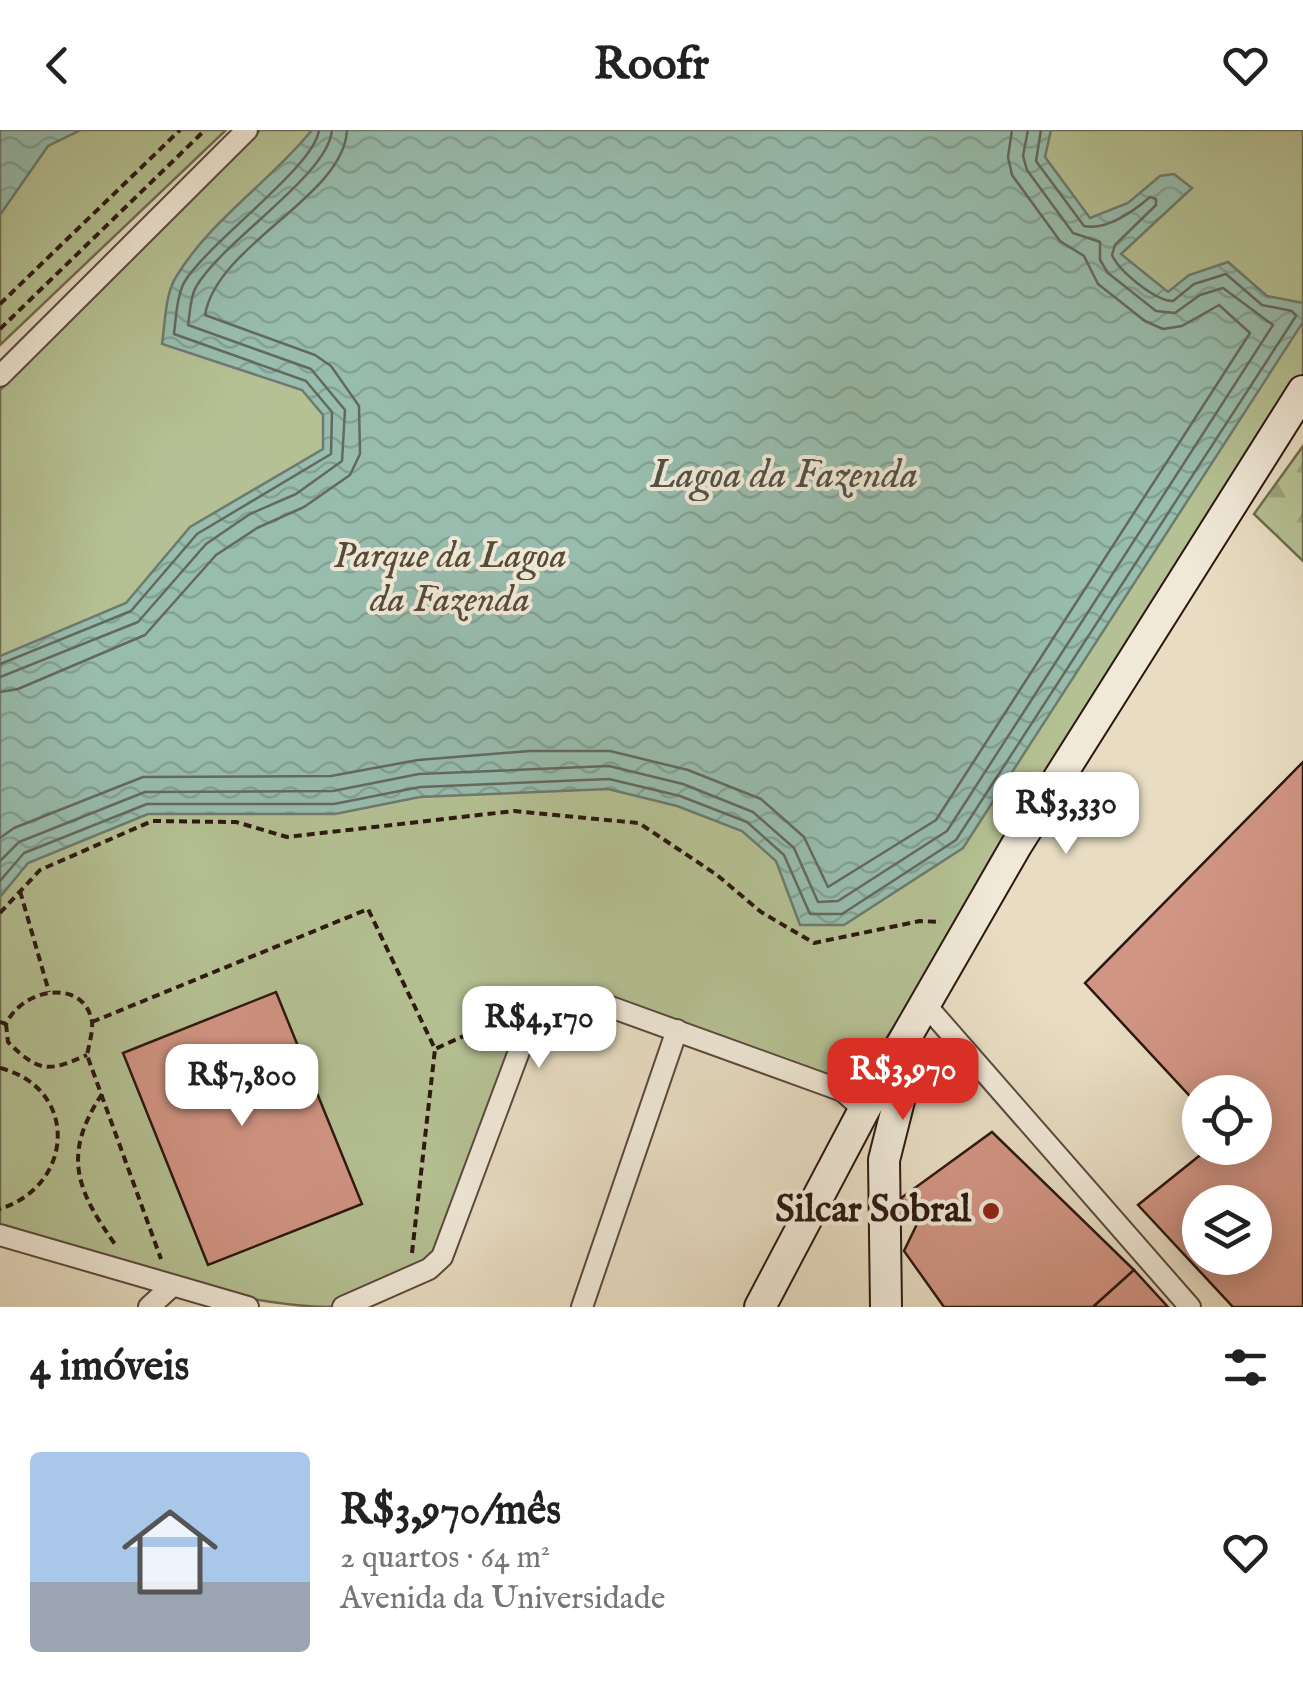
<!DOCTYPE html>
<html lang="pt">
<meta charset="utf-8">
<style>
:root{--surface:#fff;--page:#f6f6f6;--text:#222;--muted:#767676;--line:#e0e0e0;--accent:#d93025}
body{margin:0;font-family:"IM FELL English",serif;background:var(--page);color:var(--text);height:100vh;display:flex;flex-direction:column;font-size:38px;white-space:nowrap}
*{box-sizing:border-box;margin:0}
p{font-size:32px;color:var(--muted)}
.icon{flex:none;width:55px;height:55px;fill:none;stroke:currentColor;stroke-width:2;stroke-linecap:round;stroke-linejoin:round}
.map{position:relative;height:1177px;overflow:hidden}
.panel{display:flex;flex-direction:column;background:var(--surface);flex:1}
.panel>*{flex:none}
.tools{position:absolute;left:1182px;top:945px;display:grid;gap:20px}
.tools a{display:grid;place-items:center;width:90px;height:90px;border-radius:50%;background:var(--surface);box-shadow:0 5px 25px #0003;font-size:50px}
.price{position:absolute;translate:-50% -85px;padding:0 22px;border-radius:20px;background:#fff;color:#222;font-size:32px;line-height:65px;filter:drop-shadow(0 2px 5px #0008)}
.price::after{content:'';position:absolute;left:50%;top:60px;width:30px;height:22px;margin-left:-15px;background:inherit;clip-path:polygon(0 0,100% 0,50% 100%)}
.price.active{background:var(--accent);color:#fff}
ul{padding:0;list-style:none}
li{display:flex;align-items:center;gap:30px;height:250px;padding:0 30px}
li+li{border-top:2px solid var(--line)}
li span{display:grid;place-items:center;flex:none;width:280px;height:200px;border-radius:10px;color:#555}
li>.icon{margin-inline-start:auto}
span .icon{width:120px;height:120px;fill:#fffc;stroke-width:1}
li b{font-size:42px}
h2{display:flex;justify-content:space-between;align-items:center;height:120px;padding:0 30px;font-size:42px}
header{display:flex;justify-content:space-between;align-items:center;height:130px;padding:0 30px;background:var(--surface);font-size:45px;font-weight:700}
.map>svg:first-child{display:block}
.forest{fill:url(#forest-firs);stroke:#706c52;stroke-width:2.5}
.park{fill:#b5c194;stroke:#706c52;stroke-width:2.5}
.water{fill:url(#water-waves);stroke:#6d7b6f;stroke-width:2.5}
.lines{fill:none;stroke-linecap:round;stroke-linejoin:round}
.shore{stroke:#626a60;stroke-width:2.5}
.building{fill:#d19584;stroke:#2c1811;stroke-width:2.5;fill-rule:evenodd}
.minor-casing{stroke:#5b493e;stroke-width:24}
.secondary-casing{stroke:#2c1811;stroke-width:34}
.path{stroke:#2c1811;stroke-width:4;stroke-dasharray:8 5;stroke-linecap:butt}
.minor{stroke:#f0e9d8;stroke-width:20}
.secondary{stroke:#f0e9d8;stroke-width:30}
.poi-dot{fill:#8f2418;stroke:#f0e9d8;stroke-width:4}
.labels{text-anchor:middle;dominant-baseline:central;stroke-width:8;stroke-linejoin:round;paint-order:stroke}
.park-label{font-size:38px;font-style:italic;fill:#554b38;stroke:#f0e9d8}
.poi-label{font-size:38px;font-weight:bold;fill:#2c1811;stroke:#f0e9d8;text-anchor:end}
.water-label{font-size:40px;font-style:italic;fill:#525248;stroke:#f0e9d8}
</style>
<header><svg class="icon" aria-label="back" viewBox="0 0 24 24"><path d="M15 5l-7 7 7 7"/></svg>Roofr<svg class="icon" aria-label="heart" viewBox="0 0 24 24"><path d="M12 20l-8-8c-3-5 5-10 8-4 3-6 11-1 8 4z"/></svg></header>
<div class="map">
<svg width="1303" height="1177" viewBox="0 0 1303 1177">
<defs>
<pattern id="forest-firs" width="22" height="20" patternUnits="userSpaceOnUse" patternTransform="scale(2.5)"><rect width="22" height="20" fill="#b5c194"/><path d="M5 1l3.5 6h-7zM16 11l3.5 6h-7z" fill="#9ca57f"/></pattern>
<pattern id="water-waves" width="16" height="10" patternUnits="userSpaceOnUse" patternTransform="scale(2.5)"><rect width="16" height="10" fill="#98bdae"/><path d="M0 5q4-4 8 0t8 0" fill="none" stroke="#83a295"/></pattern>
</defs>
<rect width="100%" height="100%" fill="#e8ddc3"/>
<filter id="stains"><feTurbulence type="fractalNoise" baseFrequency=".002" numOctaves="4"/><feColorMatrix values="0 0 0 0 .2 0 0 0 0 .09 0 0 0 0 .02 0 0 0 .5 -.17"/></filter>
<radialGradient id="worn" r=".72"><stop offset=".6" stop-color="#630" stop-opacity="0"/><stop offset="1" stop-color="#630" stop-opacity=".3"/></radialGradient>
<polygon class="forest" points="1303,316 1303,431 1254,384"/>
<g class="park">
<polygon points="0,0 226,0 0,215"/>
<path d="M 260,0 L 1303,0 L 1303,246 L 852,963 L 606,874 L 537,896 L 429,1138 C 397,1150 362,1170 329,1177 C 244,1177 84,1130 0,1105 L 0,260 Z"/>
</g>
<g class="water">
<polygon points="0,0 81,0 48,16 0,85"/>
<path d="M 312,0 L 1051,0 L 1045,27 L 1090,88 L 1128,73 L 1160,46 L 1174,44 L 1192,58 L 1121,124 L 1168,162 L 1189,145 L 1228,132 L 1267,166 L 1303,173 L 1303,192 L 963,718 L 844,795 L 800,795 L 776,731 L 742,701 L 677,676 L 608,659 L 420,667 L 335,684 L 148,684 L 28,733 L 0,767 L 0,526 L 126,473 L 190,397 L 323,319 L 323,285 L 302,260 L 162,214 C 165,195 165,164 176,147 C 210,90 271,51 312,0 Z"/>
</g>
<g class="lines">
<g class="shore">
<path d="M 0,534 L 131,481 L 197,404 L 331,324 L 332,282 L 306,251 L 174,204 C 176,188 177,164 185,151 C 210,111 315,36 319,0"/>
<path d="M 0,547 L 138,492 L 206,414 L 250,384 L 296,364 L 342,331 L 345,280 L 311,239 L 188,195 C 190,184 190,167 196,157 C 221,112 329,45 332,0"/>
<path d="M 0,562 L 18,559 L 145,505 L 216,425 L 257,398 L 304,377 L 350,345 L 360,324 L 359,276 L 331,236 L 315,225 L 205,185 C 217,114 344,67 347,0"/>
<polyline points="0,708 14,698 143,647 331,646 418,630 530,621 610,621 688,640 761,669 804,707 828,757 936,690 1250,203 1219,175 1182,196 1163,199 1145,191 1098,154 1084,126 1060,111 1012,45 1008,27 1012,0"/>
<polyline points="0,731 19,712 145,662 333,661 419,644 609,636 683,654 753,682 794,718 818,772 838,771 947,701 1273,195 1223,158 1200,165 1175,183 1156,181 1108,143 1100,130 1100,112 1073,103 1027,40 1023,26 1028,0"/>
<path d="M 0,751 L 24,723 L 147,674 L 334,674 L 420,657 L 609,649 L 680,666 L 747,692 L 784,725 L 810,784 L 842,784 L 956,710 L 1296,186 L 1292,181 L 1262,175 L 1226,144 L 1194,154 L 1173,171 C 1155,171 1119,141 1112,125 L 1115,115 L 1156,75 L 1156,69 L 1150,67 C 1134,81 1106,101 1084,96 L 1036,31 L 1041,0"/>
</g>
</g>
<g class="building">
<path d="M 1303,632 L 1303,1177 L 1233,1177 L 1138,1075 L 1209,1018 L 1255,1018 L 1255,962 L 1200,962 L 1200,977 L 1085,853 ZM 1200,1072 L 1255,1072 L 1255,1128 L 1200,1128 Z"/>
<polygon points="276,862 362,1074 208,1135 123,923"/>
<polygon points="992,1002 1134,1140 1093,1177 944,1177 904,1121 917,1094 901,1068"/>
<polygon points="1134,1140 1168,1177 1093,1177"/>
</g>
<g class="lines">
<defs>
<g id="minor">
<polyline points="0,246 247,0"/>
<polyline points="931,881 1190,1177"/>
<polyline points="0,1105 248,1177"/>
<polyline points="149,1177 171,1157"/>
<path d="M 343,1177 L 429,1139 L 442,1127 L 521,916 C 543,893 573,876 605,875 L 843,961 L 864,980"/>
<polyline points="582,1177 677,900"/>
</g>
<g id="secondary">
<polyline points="760,1177 864,980 1016,716 1303,261"/>
<polyline points="886,1177 884,1030 912,919"/>
</g>
</defs>
<use href="#minor" class="minor-casing"/>
<use href="#secondary" class="secondary-casing"/>
<g class="path">
<polyline points="0,174 180,0"/>
<polyline points="0,199 205,0"/>
<polyline points="20,761 49,862"/>
<polyline points="0,783 40,740 152,691 236,692 287,707 514,681 639,693 717,745 761,782 814,813 920,791 941,792"/>
<path d="M 0,892 L 6,894 C 23,857 85,848 92,892 C 93,901 89,915 87,925 L 161,1129"/>
<polyline points="92,892 368,779 435,919 532,875"/>
<path d="M 6,894 L 8,912 C 39,943 49,942 87,925"/>
<path d="M 0,938 C 79,958 75,1055 0,1079"/>
<path d="M 102,964 C 61,1026 77,1061 117,1117"/>
<polyline points="412,1123 435,919"/>
</g>
<use href="#minor" class="minor"/>
<use href="#secondary" class="secondary"/>
</g>
<circle class="poi-dot" cx="991" cy="1081" r="10"/>
<g class="labels">
<g class="park-label">
<text x="450" y="427">Parque da Lagoa<tspan x="450" dy="44">da Fazenda</tspan></text>
</g>
<g class="poi-label">
<text x="971" y="1081">Silcar Sobral</text>
</g>
<g class="water-label">
<text x="784" y="346">Lagoa da Fazenda</text>
</g>
</g>
<rect width="100%" height="100%" filter="url(#stains)"/>
<rect width="100%" height="100%" fill="url(#worn)"/>
</svg>
<div class="tools">
<a><svg class="icon" aria-label="locate" viewBox="0 0 24 24"><circle cx="12" cy="12" r="6"/><path d="M12 2v4M12 18v4M2 12h4M18 12h4"/></svg></a>
<a><svg class="icon" aria-label="layers" viewBox="0 0 24 24"><path d="M12 4l9 5-9 5-9-5zM3 14l9 5 9-5"/></svg></a>
</div>
<b class="price" style="left:1066px;top:727px">R$3,330</b>
<b class="price" style="left:539px;top:941px">R$4,170</b>
<b class="price active" style="left:903px;top:993px">R$3,970</b>
<b class="price" style="left:242px;top:999px">R$7,800</b>
</div>
<section class="panel">
<h2>4 imóveis<svg class="icon" aria-label="filters" viewBox="0 0 24 24"><path d="M4 7h16M4 17h16"/><circle cx="9" cy="7" r="2"/><circle cx="15" cy="17" r="2"/></svg></h2>
<ul>
<li><span style="background:linear-gradient(#a9c7e8 65%,#9aa5b1 0)"><svg class="icon" aria-label="home" viewBox="0 0 24 24"><path d="M3 11l9-7 9 7M6 9v11h12V9"/></svg></span><div><b>R$3,970/mês</b><p>2 quartos · 64 m²</p><p>Avenida da Universidade</p></div><svg class="icon" aria-label="heart" viewBox="0 0 24 24"><path d="M12 20l-8-8c-3-5 5-10 8-4 3-6 11-1 8 4z"/></svg></li>
</ul>
</section>
